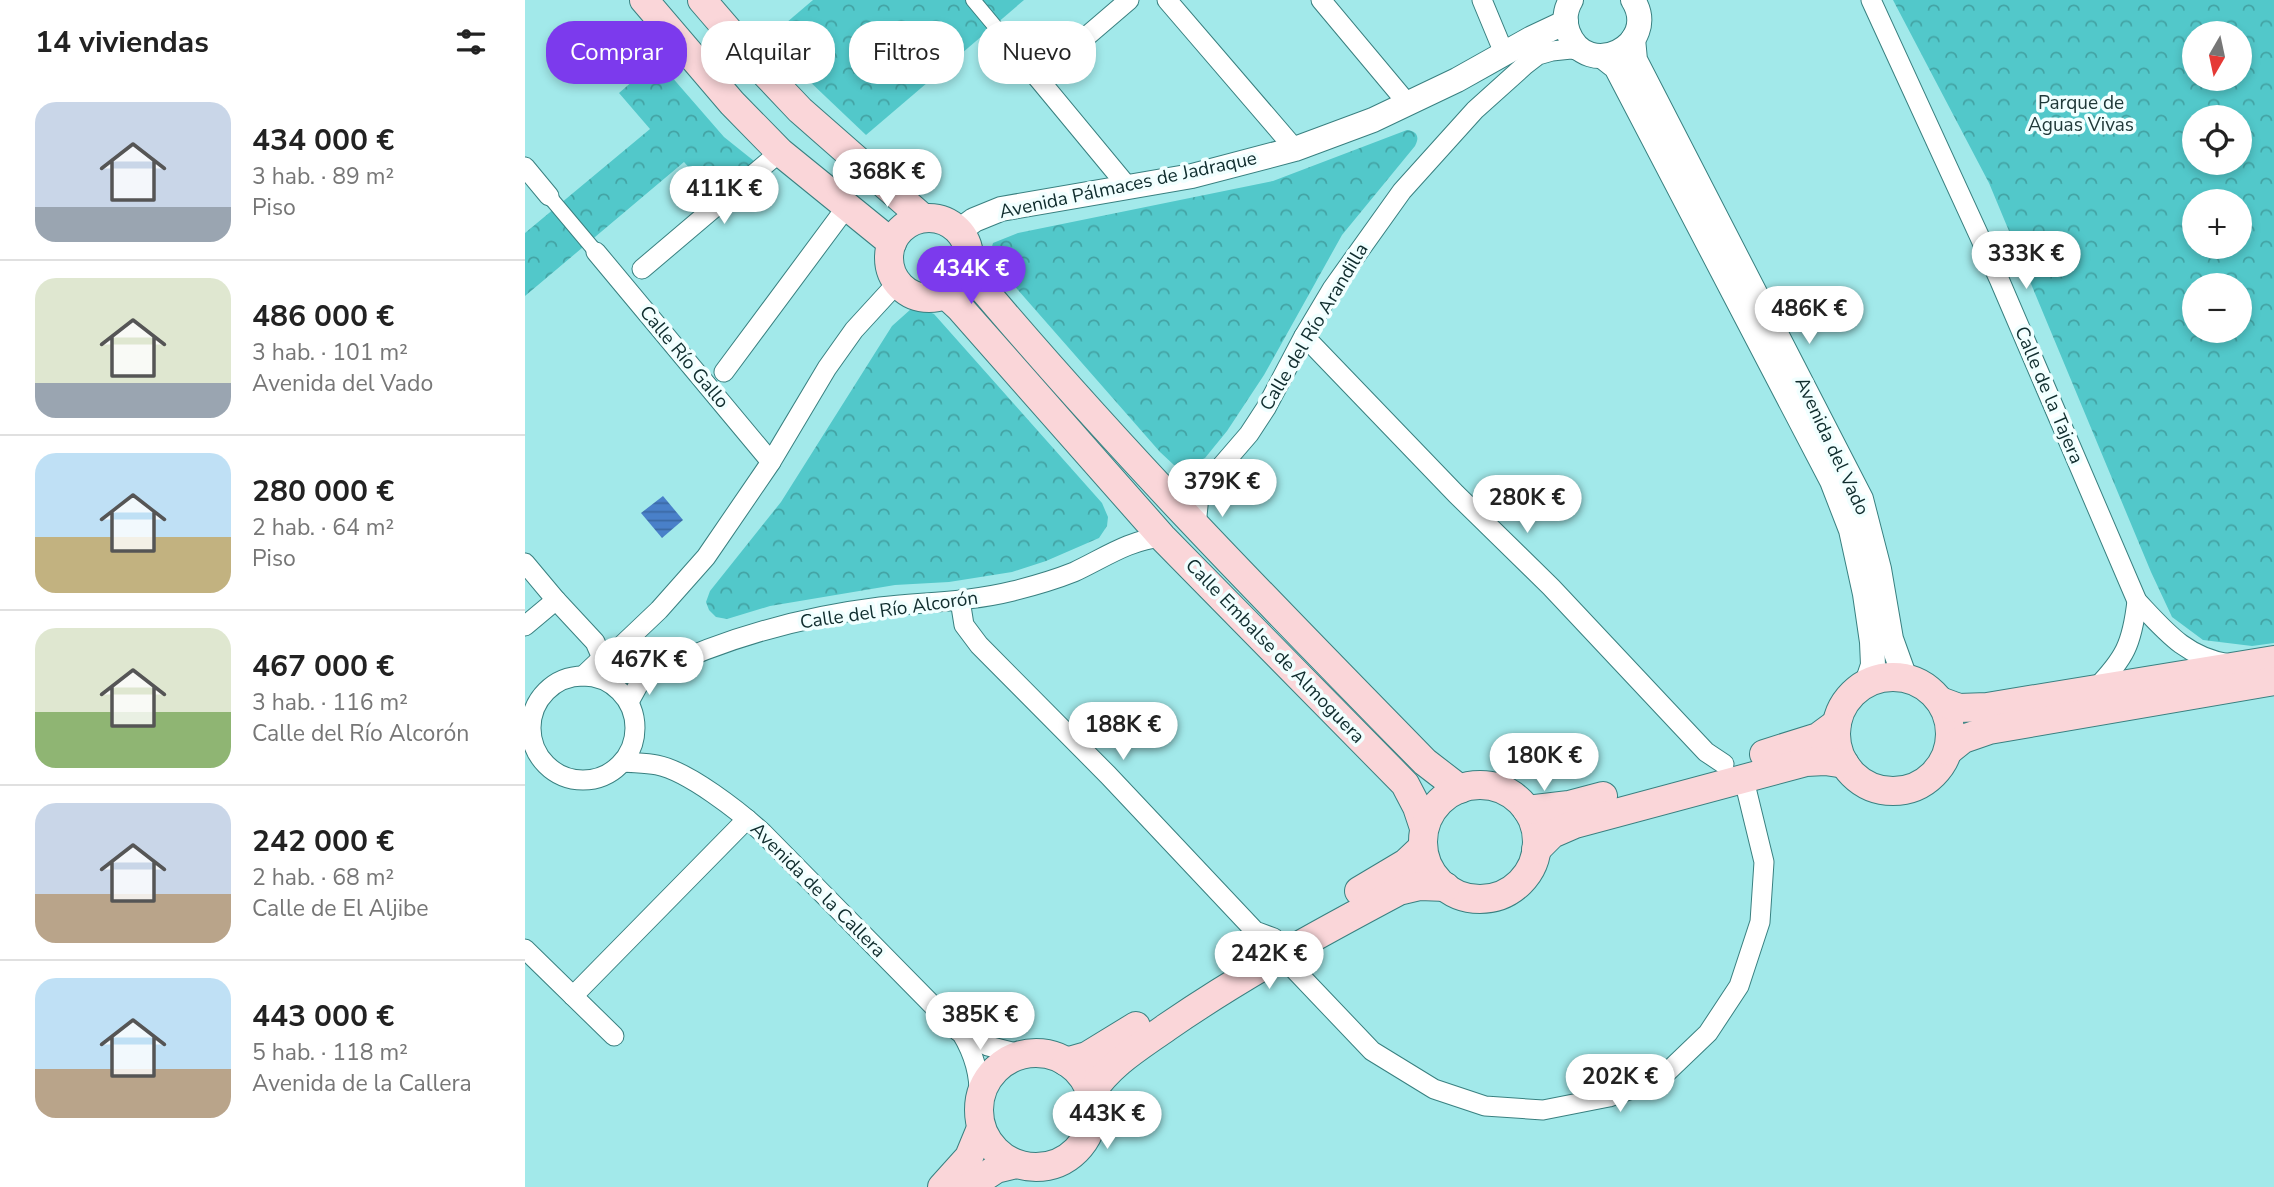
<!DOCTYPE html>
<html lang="es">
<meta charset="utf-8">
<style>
:root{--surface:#fff;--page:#f6f6f6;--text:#222;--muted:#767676;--line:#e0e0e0;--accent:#7c3aed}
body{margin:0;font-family:"Nunito Sans",sans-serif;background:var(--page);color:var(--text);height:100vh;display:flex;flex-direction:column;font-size:26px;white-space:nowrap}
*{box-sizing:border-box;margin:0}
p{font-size:23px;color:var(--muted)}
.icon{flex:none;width:38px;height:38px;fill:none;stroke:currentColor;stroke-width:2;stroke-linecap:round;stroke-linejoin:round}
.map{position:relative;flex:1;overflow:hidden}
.side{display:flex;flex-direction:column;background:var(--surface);width:525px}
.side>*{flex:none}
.hud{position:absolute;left:21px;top:21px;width:665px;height:63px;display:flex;gap:14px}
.needle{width:46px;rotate:189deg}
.buttons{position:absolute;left:1657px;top:21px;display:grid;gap:14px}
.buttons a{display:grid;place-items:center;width:70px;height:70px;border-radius:50%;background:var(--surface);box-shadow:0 4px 10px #0003;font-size:35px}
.price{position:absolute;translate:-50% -60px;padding:0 16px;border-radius:24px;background:#fff;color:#222;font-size:23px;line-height:46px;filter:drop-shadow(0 2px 4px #0008)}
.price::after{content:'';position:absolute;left:50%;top:42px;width:21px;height:16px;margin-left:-10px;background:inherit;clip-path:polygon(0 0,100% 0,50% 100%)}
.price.current{background:var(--accent);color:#fff}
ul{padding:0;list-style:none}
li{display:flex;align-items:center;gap:21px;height:175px;padding:0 35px}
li+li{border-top:2px solid var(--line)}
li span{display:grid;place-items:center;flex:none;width:196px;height:140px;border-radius:21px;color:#555}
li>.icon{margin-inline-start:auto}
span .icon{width:84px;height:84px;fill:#fffc;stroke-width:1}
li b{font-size:30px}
h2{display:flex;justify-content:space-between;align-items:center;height:84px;padding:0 35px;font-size:30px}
.chip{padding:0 24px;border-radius:28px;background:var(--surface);box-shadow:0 4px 10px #0003;font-size:24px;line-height:63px}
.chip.current{background:var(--accent);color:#fff}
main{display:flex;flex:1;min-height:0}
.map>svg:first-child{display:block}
.park{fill:url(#park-crowns);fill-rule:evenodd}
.water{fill:url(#water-rules)}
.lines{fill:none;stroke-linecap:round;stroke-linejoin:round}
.pedestrian-casing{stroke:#398080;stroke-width:16}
.minor-casing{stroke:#398080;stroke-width:21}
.tertiary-casing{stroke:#398080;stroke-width:26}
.secondary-casing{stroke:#398080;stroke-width:30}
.pedestrian{stroke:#fff;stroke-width:14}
.minor{stroke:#fff;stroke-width:19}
.tertiary{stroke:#fff;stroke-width:24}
.secondary{stroke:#fad6d9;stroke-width:28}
.labels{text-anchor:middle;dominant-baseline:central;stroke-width:7;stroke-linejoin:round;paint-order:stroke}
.park-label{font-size:19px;fill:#203939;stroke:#f1ffff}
.street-label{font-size:19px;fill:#102d2e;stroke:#f1ffff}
</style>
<main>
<section class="side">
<h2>14 viviendas<svg class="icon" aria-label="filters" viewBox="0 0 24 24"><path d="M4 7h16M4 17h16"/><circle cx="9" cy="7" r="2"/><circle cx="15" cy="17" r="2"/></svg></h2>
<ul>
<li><span style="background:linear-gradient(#c9d6e8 75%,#9aa5b1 0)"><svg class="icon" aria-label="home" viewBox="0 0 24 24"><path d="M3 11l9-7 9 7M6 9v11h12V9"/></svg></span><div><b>434 000 €</b><p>3 hab. · 89 m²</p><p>Piso</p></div></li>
<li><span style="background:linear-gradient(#dfe7d0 75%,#9aa5b1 0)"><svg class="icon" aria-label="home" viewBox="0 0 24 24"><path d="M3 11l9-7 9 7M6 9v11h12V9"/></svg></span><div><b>486 000 €</b><p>3 hab. · 101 m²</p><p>Avenida del Vado</p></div></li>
<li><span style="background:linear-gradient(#bfe0f5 60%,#c2b280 0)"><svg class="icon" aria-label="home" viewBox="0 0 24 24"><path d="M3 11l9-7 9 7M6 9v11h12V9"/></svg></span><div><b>280 000 €</b><p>2 hab. · 64 m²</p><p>Piso</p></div></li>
<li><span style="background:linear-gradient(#dfe7d0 60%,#8fb573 0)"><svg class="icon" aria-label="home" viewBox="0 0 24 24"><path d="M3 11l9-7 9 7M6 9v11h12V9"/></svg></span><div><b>467 000 €</b><p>3 hab. · 116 m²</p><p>Calle del Río Alcorón</p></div></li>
<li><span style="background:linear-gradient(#c9d6e8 65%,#b9a48a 0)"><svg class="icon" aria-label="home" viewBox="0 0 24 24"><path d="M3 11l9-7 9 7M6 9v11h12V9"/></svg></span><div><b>242 000 €</b><p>2 hab. · 68 m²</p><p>Calle de El Aljibe</p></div></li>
<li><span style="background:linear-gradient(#bfe0f5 65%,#b9a48a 0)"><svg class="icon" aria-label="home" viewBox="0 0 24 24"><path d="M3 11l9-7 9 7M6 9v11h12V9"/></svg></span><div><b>443 000 €</b><p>5 hab. · 118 m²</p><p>Avenida de la Callera</p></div></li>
</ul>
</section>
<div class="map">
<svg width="1749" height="1187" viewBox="0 0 1749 1187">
<defs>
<pattern id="park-crowns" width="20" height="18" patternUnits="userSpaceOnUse" patternTransform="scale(1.75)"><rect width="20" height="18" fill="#52c8ca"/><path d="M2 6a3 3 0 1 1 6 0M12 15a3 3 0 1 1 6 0" fill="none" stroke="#43a3a4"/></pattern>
<pattern id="water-rules" width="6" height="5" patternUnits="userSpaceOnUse" patternTransform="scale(1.75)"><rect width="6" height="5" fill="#4980c9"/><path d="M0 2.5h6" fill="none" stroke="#3b69a4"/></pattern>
</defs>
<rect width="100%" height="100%" fill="#a2e9ea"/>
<g class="park">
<polygon points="288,0 499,0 341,135 241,40"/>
<path d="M 1368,0 L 1749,0 L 1749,643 L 1727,646 L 1678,640 L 1647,617 L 1626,572 L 1464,183 ZM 1670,33 L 1715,33 L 1715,79 L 1670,79 ZM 1670,117 L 1715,117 L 1715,163 L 1670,163 ZM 1715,201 L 1715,247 L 1670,247 L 1670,201 ZM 1715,285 L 1715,331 L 1670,331 L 1670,285 Z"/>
<polygon points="132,60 199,137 229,161 190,197 159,162 0,296 0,233 125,129 94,93"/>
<path d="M 882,130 C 892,131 895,137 890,146 L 817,235 L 739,375 L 702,431 L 680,458 L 659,468 L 650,466 L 635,452 L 464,257 L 468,243 L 493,233 L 748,181 Z"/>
<polygon points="386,309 397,309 409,314 577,503 583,517 582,526 574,538 521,561 487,572 424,582 370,585 245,606 202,619 191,617 184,610 181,602 185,591 256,502 367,326"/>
</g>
<polygon class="water" points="138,496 158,520 137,538 116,513"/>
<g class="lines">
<defs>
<g id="pedestrian">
<polyline points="448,0 478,36"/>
<polyline points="24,196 71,252"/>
</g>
<g id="minor">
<polyline points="642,0 770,149"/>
<polyline points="796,0 883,104"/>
<polyline points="957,0 979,53"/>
<path d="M 1346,0 L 1474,279 L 1612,601 C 1641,632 1661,657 1704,664"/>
<polyline points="478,36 603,187"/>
<polyline points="513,78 604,0"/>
<polyline points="0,167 24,196"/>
<polyline points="71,252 246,462"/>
<polyline points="117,269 255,152"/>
<polyline points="779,336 931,494 1026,587 1181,752 1199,764"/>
<polyline points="199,372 323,205"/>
<polyline points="671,526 674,496 680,485 724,434 741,408 779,336 807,289 877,191 950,110 1000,65 1013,55 1027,51 1046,49 1060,52"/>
<polyline points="0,563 31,600 70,642 77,658"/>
<polyline points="435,600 439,625 454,645 583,775 730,931 749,938"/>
<polyline points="0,626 31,600"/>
<circle cx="58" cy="728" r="52"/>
<polyline points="58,676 77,658 94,648 134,610 181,557 246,462 302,368 329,330 373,282"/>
<path d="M 1570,689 C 1600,658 1607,644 1612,601"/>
<path d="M 104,702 L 115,682 L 125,674 C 197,639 275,617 355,607 C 399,602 444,602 488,591 C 508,586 529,580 549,572 C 579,558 604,540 637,537"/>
<path d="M 99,762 C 110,763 122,763 132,765 C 163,771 215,812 238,833 L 433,1031 L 463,1046 L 499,1055"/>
<polyline points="0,949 89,1036"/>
<polyline points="750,958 767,967 847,1051 909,1089 960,1106 1018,1110 1084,1097 1135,1079 1183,1033 1214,986 1235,922 1239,862 1221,788 1223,777"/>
<polyline points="48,996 222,819"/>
<path d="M 437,1034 C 449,1054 455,1073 454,1097"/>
</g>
<g id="tertiary">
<path d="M 1046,0 C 1040,10 1039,21 1043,32 C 1062,82 1136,45 1108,0"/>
<polyline points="1108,39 1110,60 1336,499 1354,569 1366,639 1380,678"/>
<polyline points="1077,56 1091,67 1307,481 1326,530 1340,594 1347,642 1348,665 1342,683"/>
<polyline points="434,231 449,220 476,209 667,176 770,149 848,120 932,80 1007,38 1041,22"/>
</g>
<g id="secondary">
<polyline points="119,0 207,103 255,152 367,243"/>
<polyline points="177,0 239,72 275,110 398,218"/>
<circle cx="404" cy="258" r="40"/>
<path d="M 442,270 C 586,442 743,602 900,762 L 935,789"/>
<polyline points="420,294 435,308 637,537 880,784 892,807 899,828"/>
<circle cx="1368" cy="734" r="57"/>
<polyline points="1415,701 1434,708 1462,707 1749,660"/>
<polyline points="1423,751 1438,739 1464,730 1749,681"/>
<polyline points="1239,754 1293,737 1312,723"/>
<circle cx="955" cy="842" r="57"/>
<polyline points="1002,810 1044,805 1078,796"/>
<polyline points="1011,850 1027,834 1050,824 1281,762 1300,761 1320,764"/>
<polyline points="834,891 881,863 898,847"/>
<circle cx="511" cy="1110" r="57"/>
<polyline points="541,1062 562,1056 611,1026"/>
<path d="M 566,1093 C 586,1063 614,1047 642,1027 C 716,976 795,933 874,891 L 895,886 L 921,887"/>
<polyline points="417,1187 444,1157 456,1128"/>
<polyline points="444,1187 471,1169 491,1164"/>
</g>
</defs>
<use href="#pedestrian" class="pedestrian-casing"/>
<use href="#minor" class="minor-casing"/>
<use href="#tertiary" class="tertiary-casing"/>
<use href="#secondary" class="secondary-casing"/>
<use href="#pedestrian" class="pedestrian"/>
<use href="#minor" class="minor"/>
<use href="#tertiary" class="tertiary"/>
<use href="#secondary" class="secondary"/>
</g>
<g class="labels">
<g class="park-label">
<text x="1556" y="103">Parque de<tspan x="1556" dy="22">Aguas Vivas</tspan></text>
</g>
<g class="street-label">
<text transform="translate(603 185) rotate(-12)">Avenida Pálmaces de Jadraque</text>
<text transform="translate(789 327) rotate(-59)">Calle del Río Arandilla</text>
<text transform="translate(159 357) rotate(50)">Calle Río Gallo</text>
<text transform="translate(1524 395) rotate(67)">Calle de la Tajera</text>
<text transform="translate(1307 446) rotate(65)">Avenida del Vado</text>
<text transform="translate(364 610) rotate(-8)">Calle del Río Alcorón</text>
<text transform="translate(750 651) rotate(46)">Calle Embalse de Almoguera</text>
<text transform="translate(293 890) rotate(45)">Avenida de la Callera</text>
</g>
</g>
</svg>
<div class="buttons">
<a><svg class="needle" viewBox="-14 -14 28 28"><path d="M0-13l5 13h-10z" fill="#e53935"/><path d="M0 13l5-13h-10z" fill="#767676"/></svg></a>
<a><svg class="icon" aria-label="locate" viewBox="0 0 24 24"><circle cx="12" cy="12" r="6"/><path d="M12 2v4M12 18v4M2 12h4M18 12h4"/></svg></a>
<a>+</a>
<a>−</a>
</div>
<b class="price" style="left:362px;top:209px">368K €</b>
<b class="price" style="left:199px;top:226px">411K €</b>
<b class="price" style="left:1501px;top:291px">333K €</b>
<b class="price current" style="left:446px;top:306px">434K €</b>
<b class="price" style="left:1284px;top:346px">486K €</b>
<b class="price" style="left:697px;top:519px">379K €</b>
<b class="price" style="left:1002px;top:535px">280K €</b>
<b class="price" style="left:124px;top:697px">467K €</b>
<b class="price" style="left:598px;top:762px">188K €</b>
<b class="price" style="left:1019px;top:793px">180K €</b>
<b class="price" style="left:744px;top:991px">242K €</b>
<b class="price" style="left:455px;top:1052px">385K €</b>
<b class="price" style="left:1095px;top:1114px">202K €</b>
<b class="price" style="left:582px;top:1151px">443K €</b>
<div class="hud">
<a class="chip current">Comprar</a>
<a class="chip">Alquilar</a>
<a class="chip">Filtros</a>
<a class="chip">Nuevo</a>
</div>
</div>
</main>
